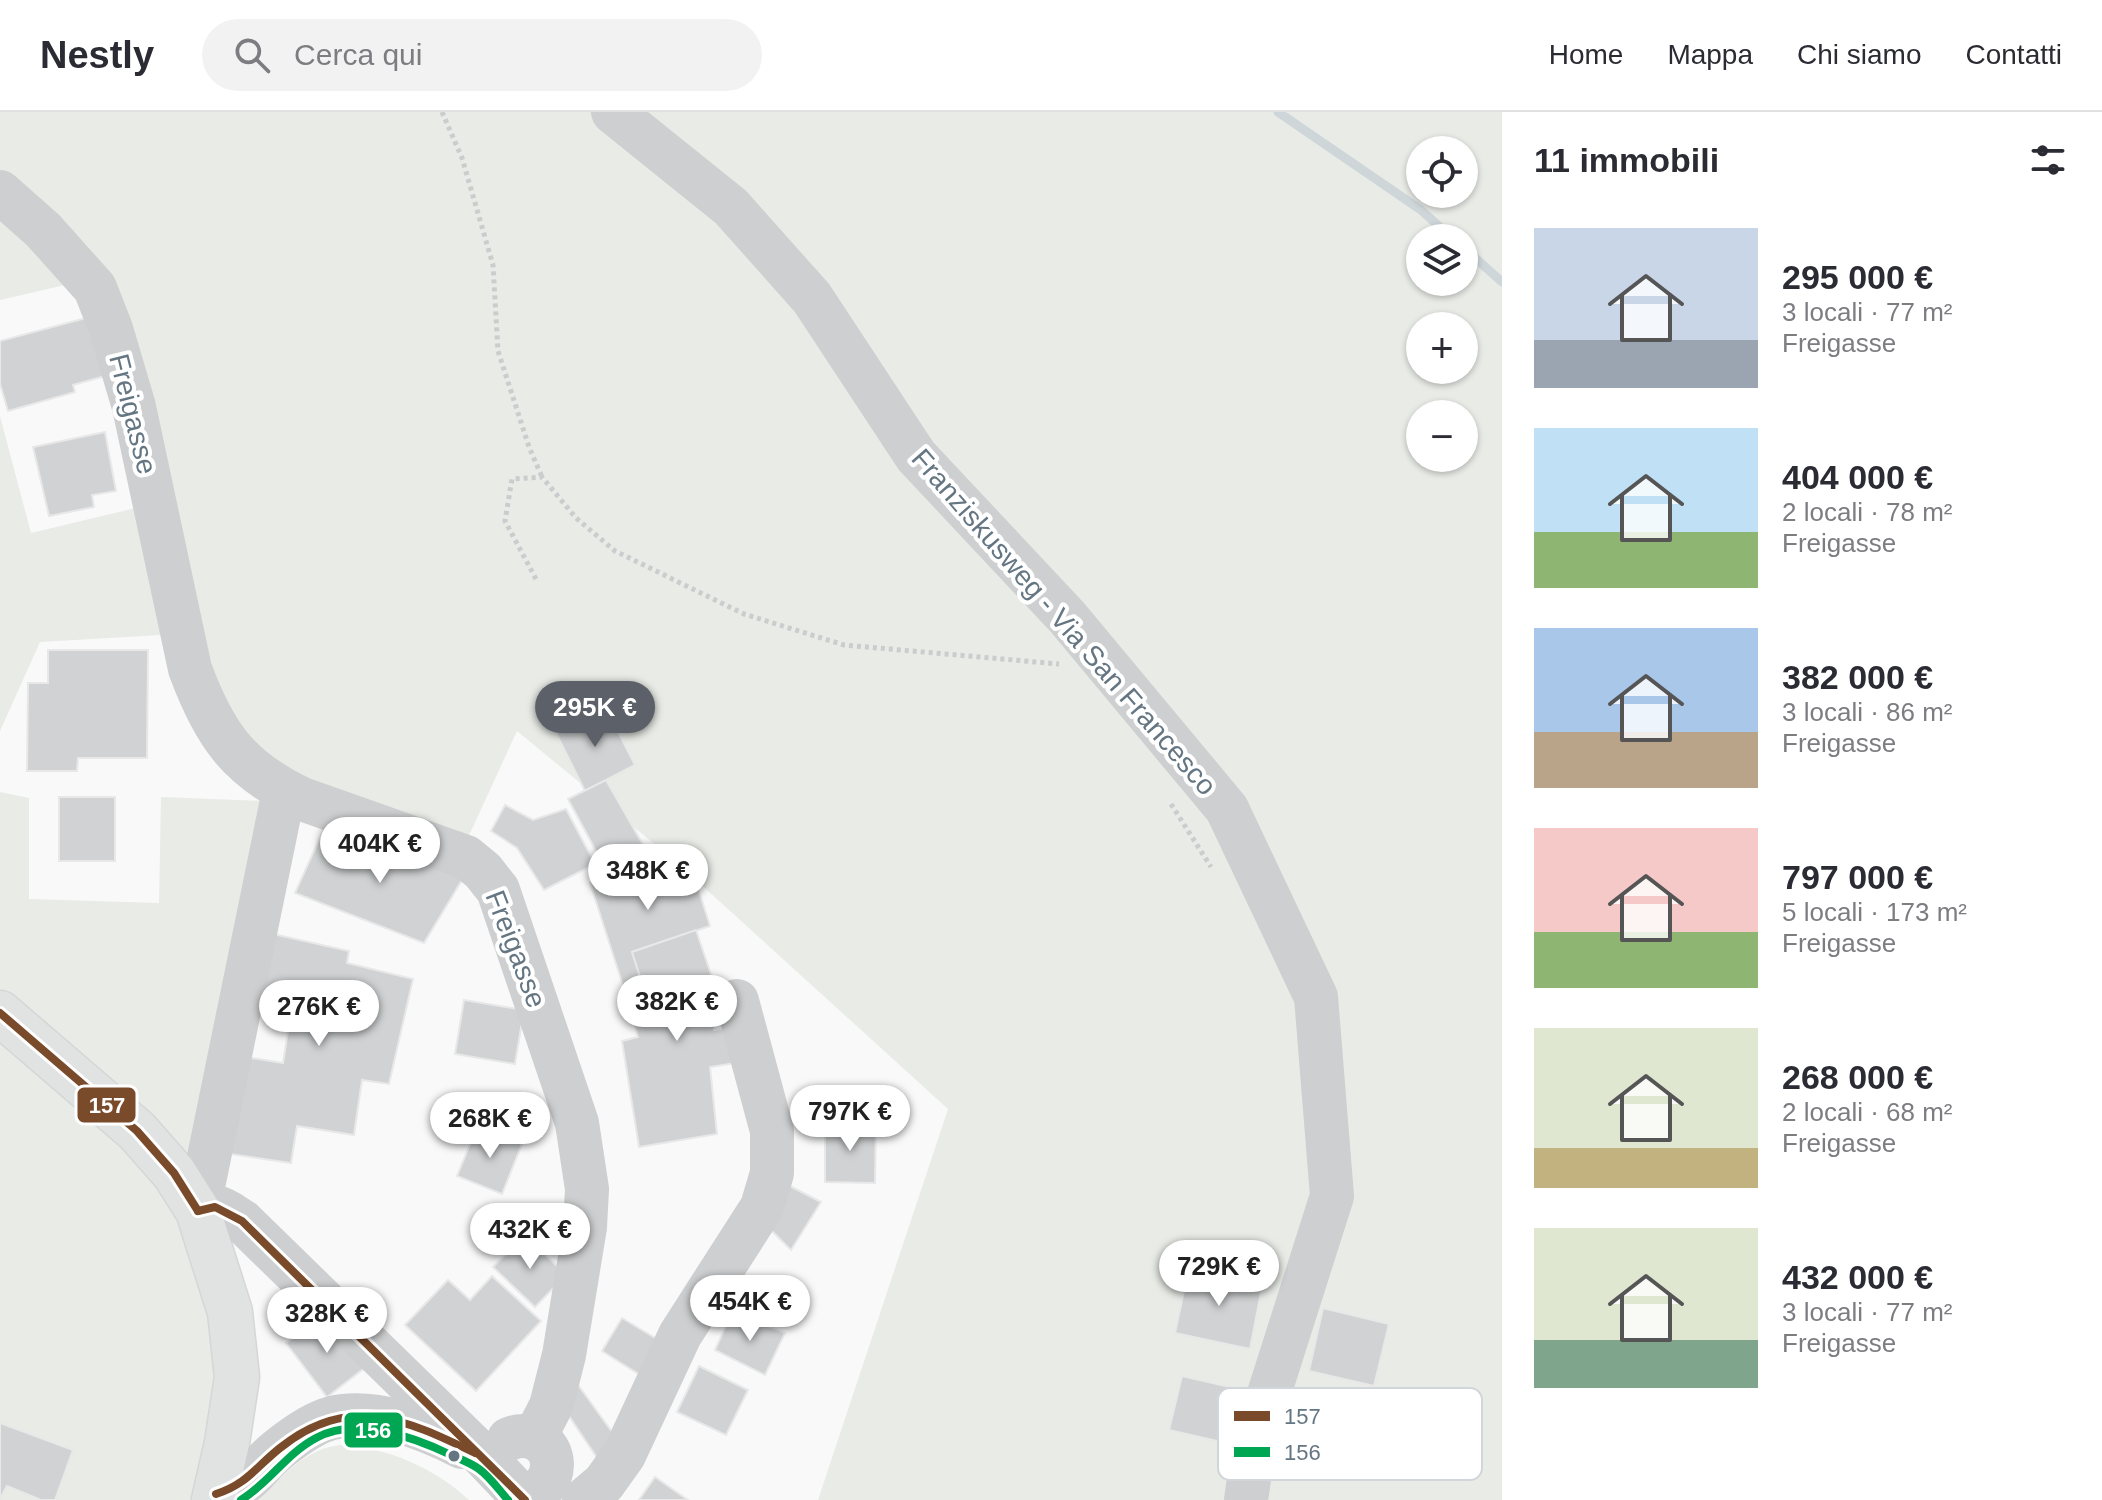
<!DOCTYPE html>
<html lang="it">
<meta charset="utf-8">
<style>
:root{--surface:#fff;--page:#f2f2f3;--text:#2b2b33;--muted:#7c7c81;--line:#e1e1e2;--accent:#5c6169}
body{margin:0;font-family:Arial,sans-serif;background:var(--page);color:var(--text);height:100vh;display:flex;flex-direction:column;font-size:30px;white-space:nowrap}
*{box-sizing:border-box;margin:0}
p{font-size:26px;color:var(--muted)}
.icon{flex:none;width:44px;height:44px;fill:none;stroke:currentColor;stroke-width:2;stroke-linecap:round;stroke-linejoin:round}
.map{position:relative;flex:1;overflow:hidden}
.details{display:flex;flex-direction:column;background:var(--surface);width:600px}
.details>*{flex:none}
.tools{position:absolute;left:1406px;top:24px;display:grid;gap:16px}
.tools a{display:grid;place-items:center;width:72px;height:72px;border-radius:50%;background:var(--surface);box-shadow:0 2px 6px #0004;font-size:40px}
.price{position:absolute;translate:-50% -68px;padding:0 18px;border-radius:28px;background:#fff;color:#222;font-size:26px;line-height:52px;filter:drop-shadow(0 2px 4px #0008)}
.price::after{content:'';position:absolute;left:50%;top:48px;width:24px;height:18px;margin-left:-12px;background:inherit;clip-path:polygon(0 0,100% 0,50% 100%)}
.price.current{background:var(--accent);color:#fff}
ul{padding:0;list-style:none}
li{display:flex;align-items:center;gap:24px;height:200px;padding:0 32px}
li span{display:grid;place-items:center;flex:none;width:224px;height:160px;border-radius:0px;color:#555}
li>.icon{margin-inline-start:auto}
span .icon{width:96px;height:96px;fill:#fffc;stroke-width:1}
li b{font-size:34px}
h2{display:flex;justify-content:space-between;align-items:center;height:96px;padding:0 32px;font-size:34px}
header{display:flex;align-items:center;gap:48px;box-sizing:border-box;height:112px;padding:0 40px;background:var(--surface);border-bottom:2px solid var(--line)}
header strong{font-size:38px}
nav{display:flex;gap:44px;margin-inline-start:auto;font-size:28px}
.search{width:560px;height:72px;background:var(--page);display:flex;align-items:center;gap:20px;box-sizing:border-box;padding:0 28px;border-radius:44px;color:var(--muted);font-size:30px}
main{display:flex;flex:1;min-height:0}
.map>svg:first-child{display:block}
.green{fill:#e8ebe6;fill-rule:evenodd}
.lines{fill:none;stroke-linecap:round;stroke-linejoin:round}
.stream{stroke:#ced6d9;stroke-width:9}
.building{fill:#d0d2d3;stroke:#e8e8e8;stroke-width:2}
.major-casing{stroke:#d5d6d7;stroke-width:47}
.path{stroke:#cbcccd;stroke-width:5;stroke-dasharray:4 4;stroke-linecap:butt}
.minor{stroke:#cecfd0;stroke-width:44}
.major{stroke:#e1e2e2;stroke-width:44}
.bus-1-casing{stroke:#fff;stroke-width:14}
.bus-2-casing{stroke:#fff;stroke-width:14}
.bus-1{stroke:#7a4b2a;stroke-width:8}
.bus-2{stroke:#00a651;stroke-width:8}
.bus-dot{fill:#657683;stroke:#fff;stroke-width:3}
.labels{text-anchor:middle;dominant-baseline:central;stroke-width:8;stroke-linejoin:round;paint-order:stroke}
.street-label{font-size:28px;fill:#657683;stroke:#fff}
.key{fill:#fff;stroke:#d1d6da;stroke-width:2}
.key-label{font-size:22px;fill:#657683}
.line-badge{stroke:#fff;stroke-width:3}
.badge-label{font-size:22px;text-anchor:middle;font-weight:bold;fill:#fff}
</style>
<header>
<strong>Nestly</strong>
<div class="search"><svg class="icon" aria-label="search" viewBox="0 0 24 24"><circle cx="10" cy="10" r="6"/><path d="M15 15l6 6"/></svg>Cerca qui</div>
<nav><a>Home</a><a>Mappa</a><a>Chi siamo</a><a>Contatti</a></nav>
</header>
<main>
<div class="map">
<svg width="1502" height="1388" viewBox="0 0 1502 1388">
<rect width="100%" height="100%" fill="#f9f9f9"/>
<g class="green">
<path d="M 0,0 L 1502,0 L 1502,1388 L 818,1388 L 948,997 L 674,748 L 517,619 L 466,730 L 291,668 L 245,635 L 196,521 L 40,530 L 0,619 L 0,304 L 31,421 L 165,389 L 78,170 L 0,188 ZM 1420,38 L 1464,38 L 1464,82 L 1420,82 ZM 1420,126 L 1464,126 L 1464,170 L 1420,170 ZM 1420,214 L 1464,214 L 1464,258 L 1420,258 ZM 1420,302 L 1464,302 L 1464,346 L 1420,346 Z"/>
<polygon points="0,680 29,686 29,787 159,791 161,685 264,689 183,1128 215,1212 221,1288 203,1388 0,1388"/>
<path d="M 340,1333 C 386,1335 435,1356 469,1388 L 257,1388 C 282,1365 305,1337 340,1333 Z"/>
</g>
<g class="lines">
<g class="stream">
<polyline points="1278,0 1421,98 1452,126"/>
<polyline points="1464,136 1502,170"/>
</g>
</g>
<g class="building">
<polygon points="86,206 105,264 73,273 75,280 8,299 0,272 0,229"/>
<polygon points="105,320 116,379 92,383 94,395 49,404 33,335"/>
<polygon points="48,538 148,538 147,646 78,646 77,659 27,659 28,571 48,571"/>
<polygon points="606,596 635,653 585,679 556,621"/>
<polygon points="606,668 654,752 610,765 568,687"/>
<rect x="59" y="685" width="56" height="64"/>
<polygon points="505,693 533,708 566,697 595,752 544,778 517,736 491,719"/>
<polygon points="323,719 468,758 424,831 295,781"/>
<polygon points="687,741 710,814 632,840 646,883 628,889 590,771"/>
<polygon points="696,818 719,886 714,918 743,914 748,949 710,955 717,1022 639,1035 622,929 638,925 628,889 646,883 632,840"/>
<polygon points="273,822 349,839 347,851 413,867 389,972 362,968 354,1023 297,1014 291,1051 230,1042 246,945 283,951 294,881 264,877"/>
<polygon points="464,888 524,898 515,952 455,942"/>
<polygon points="825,1011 876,1011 875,1071 825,1070"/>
<polygon points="477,1015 522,1032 502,1082 457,1064"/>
<polygon points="786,1072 821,1090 791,1138 766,1113"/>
<polygon points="525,1123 566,1163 535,1195 493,1155"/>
<polygon points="1189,1155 1263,1170 1250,1237 1175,1221"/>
<polygon points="492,1164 541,1209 476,1279 405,1213 448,1168 470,1188"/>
<polygon points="1323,1196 1389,1212 1374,1274 1309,1259"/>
<polygon points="326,1201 367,1254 327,1285 286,1231"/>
<polygon points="742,1203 785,1221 765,1263 715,1238 729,1207"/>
<polygon points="622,1206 665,1232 645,1266 602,1239"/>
<polygon points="699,1254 748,1278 726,1323 677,1300"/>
<polygon points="1182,1264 1243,1278 1230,1332 1169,1318"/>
<polygon points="573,1266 620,1331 606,1359 567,1301"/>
<polygon points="0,1311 73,1338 55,1388 41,1388 7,1374 0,1387"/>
<polygon points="655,1365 688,1388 639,1388"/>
</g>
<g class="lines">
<defs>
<polyline id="major" points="0,901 137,1019 174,1061 198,1099 230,1200 237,1265 227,1331 214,1388"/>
</defs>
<use href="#major" class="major-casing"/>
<g class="path">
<polyline points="442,0 462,46 493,153 498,239 529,335 542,365"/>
<polyline points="536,467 505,409 512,367 542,365 576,406 615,439 744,502 844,533 1059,552"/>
<polyline points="1171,692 1211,755"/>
</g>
<g class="minor">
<polyline points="613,0 731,95 812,186 916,344 1067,505 1227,697 1316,885 1332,1084 1255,1326 1246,1388"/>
<path d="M 0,80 L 43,118 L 95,176 L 111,217 L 134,295 L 190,557 C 214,622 238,657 302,687 L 466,745 L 483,759 L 498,778 L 577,1011 L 587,1077 L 585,1115 L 564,1243 L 551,1294 L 535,1325"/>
<path d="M 198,1099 C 215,1088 227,1100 242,1109 L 485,1346 L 525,1388"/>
<polyline points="198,1099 284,679"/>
<path d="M 509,1327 C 535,1316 559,1337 550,1364 C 546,1374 537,1381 528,1388"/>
<path d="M 216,1382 C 257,1371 251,1359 279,1337 C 294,1325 313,1311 332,1306 C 375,1296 424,1316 462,1335"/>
<polyline points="584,1388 604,1371 624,1343 680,1223 762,1095 772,1061 772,1019 737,889"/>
</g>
<use href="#major" class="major"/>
<defs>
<g id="bus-1">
<polyline points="0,901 137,1019 174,1061 198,1099"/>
<polyline points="198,1099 215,1095 242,1109 525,1388"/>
<path d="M 216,1382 C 247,1372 256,1355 280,1336 C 348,1281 405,1307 475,1341"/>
</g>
<path id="bus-2" d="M 241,1388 C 269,1371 286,1342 316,1326 C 356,1304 414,1325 451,1343 C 460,1347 471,1351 479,1357 C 490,1365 499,1378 508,1388"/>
</defs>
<use href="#bus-1" class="bus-1-casing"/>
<use href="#bus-2" class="bus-2-casing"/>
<use href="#bus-1" class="bus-1"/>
<use href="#bus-2" class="bus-2"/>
</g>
<circle class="bus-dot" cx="454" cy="1344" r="7"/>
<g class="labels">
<g class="street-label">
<text transform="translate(133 302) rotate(76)">Freigasse</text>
<text transform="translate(1064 510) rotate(49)">Franziskusweg - Via San Francesco</text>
<text transform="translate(516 837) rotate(69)">Freigasse</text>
</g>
</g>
<rect x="1218" y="1276" width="264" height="92" rx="12" class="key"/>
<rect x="1234" y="1299" width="36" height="10" fill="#7a4b2a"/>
<rect x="1234" y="1335" width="36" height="10" fill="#00a651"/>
<g class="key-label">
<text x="1284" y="1312">157</text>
<text x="1284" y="1348">156</text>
</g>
<g class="line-badge">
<rect x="76" y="974" width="61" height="38" rx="8" fill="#7a4b2a"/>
<rect x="343" y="1299" width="61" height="38" rx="8" fill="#00a651"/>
</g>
<g class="badge-label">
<text x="107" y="1001">157</text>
<text x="373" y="1326">156</text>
</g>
</svg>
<div class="tools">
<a><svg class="icon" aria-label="locate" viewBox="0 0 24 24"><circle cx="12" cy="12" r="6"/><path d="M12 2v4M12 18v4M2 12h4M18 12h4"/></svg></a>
<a><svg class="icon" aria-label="layers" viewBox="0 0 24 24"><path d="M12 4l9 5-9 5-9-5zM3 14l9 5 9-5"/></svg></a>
<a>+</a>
<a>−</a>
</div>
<b class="price current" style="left:595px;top:637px">295K €</b>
<b class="price" style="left:380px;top:773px">404K €</b>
<b class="price" style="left:648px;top:800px">348K €</b>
<b class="price" style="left:677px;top:931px">382K €</b>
<b class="price" style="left:319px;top:936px">276K €</b>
<b class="price" style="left:850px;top:1041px">797K €</b>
<b class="price" style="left:490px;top:1048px">268K €</b>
<b class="price" style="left:530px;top:1159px">432K €</b>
<b class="price" style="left:1219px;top:1196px">729K €</b>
<b class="price" style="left:750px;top:1231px">454K €</b>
<b class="price" style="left:327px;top:1243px">328K €</b>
</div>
<section class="details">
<h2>11 immobili<svg class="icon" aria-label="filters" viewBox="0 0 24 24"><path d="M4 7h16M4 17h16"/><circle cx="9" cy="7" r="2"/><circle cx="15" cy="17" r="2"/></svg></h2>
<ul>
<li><span style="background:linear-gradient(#c9d6e8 70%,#9aa5b1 0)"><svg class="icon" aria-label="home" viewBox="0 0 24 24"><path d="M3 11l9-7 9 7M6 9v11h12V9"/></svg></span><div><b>295 000 €</b><p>3 locali · 77 m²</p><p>Freigasse</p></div></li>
<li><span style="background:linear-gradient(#bfe0f5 65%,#8fb573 0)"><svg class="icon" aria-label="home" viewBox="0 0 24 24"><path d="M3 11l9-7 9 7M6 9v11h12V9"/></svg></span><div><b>404 000 €</b><p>2 locali · 78 m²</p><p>Freigasse</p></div></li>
<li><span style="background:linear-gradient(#a9c7e8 65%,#b9a48a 0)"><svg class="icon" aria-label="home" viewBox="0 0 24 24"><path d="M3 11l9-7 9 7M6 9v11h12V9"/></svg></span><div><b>382 000 €</b><p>3 locali · 86 m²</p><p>Freigasse</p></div></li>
<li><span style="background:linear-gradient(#f6c9c9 65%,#8fb573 0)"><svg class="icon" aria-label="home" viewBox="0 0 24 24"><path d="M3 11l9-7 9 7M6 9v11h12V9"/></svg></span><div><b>797 000 €</b><p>5 locali · 173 m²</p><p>Freigasse</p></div></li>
<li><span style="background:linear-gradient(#dfe7d0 75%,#c2b280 0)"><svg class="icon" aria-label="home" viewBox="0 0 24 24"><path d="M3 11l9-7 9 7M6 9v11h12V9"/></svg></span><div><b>268 000 €</b><p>2 locali · 68 m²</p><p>Freigasse</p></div></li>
<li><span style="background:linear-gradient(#dfe7d0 70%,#7fa58c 0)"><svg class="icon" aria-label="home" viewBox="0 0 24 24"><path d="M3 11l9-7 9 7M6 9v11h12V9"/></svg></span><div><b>432 000 €</b><p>3 locali · 77 m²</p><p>Freigasse</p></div></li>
</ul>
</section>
</main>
